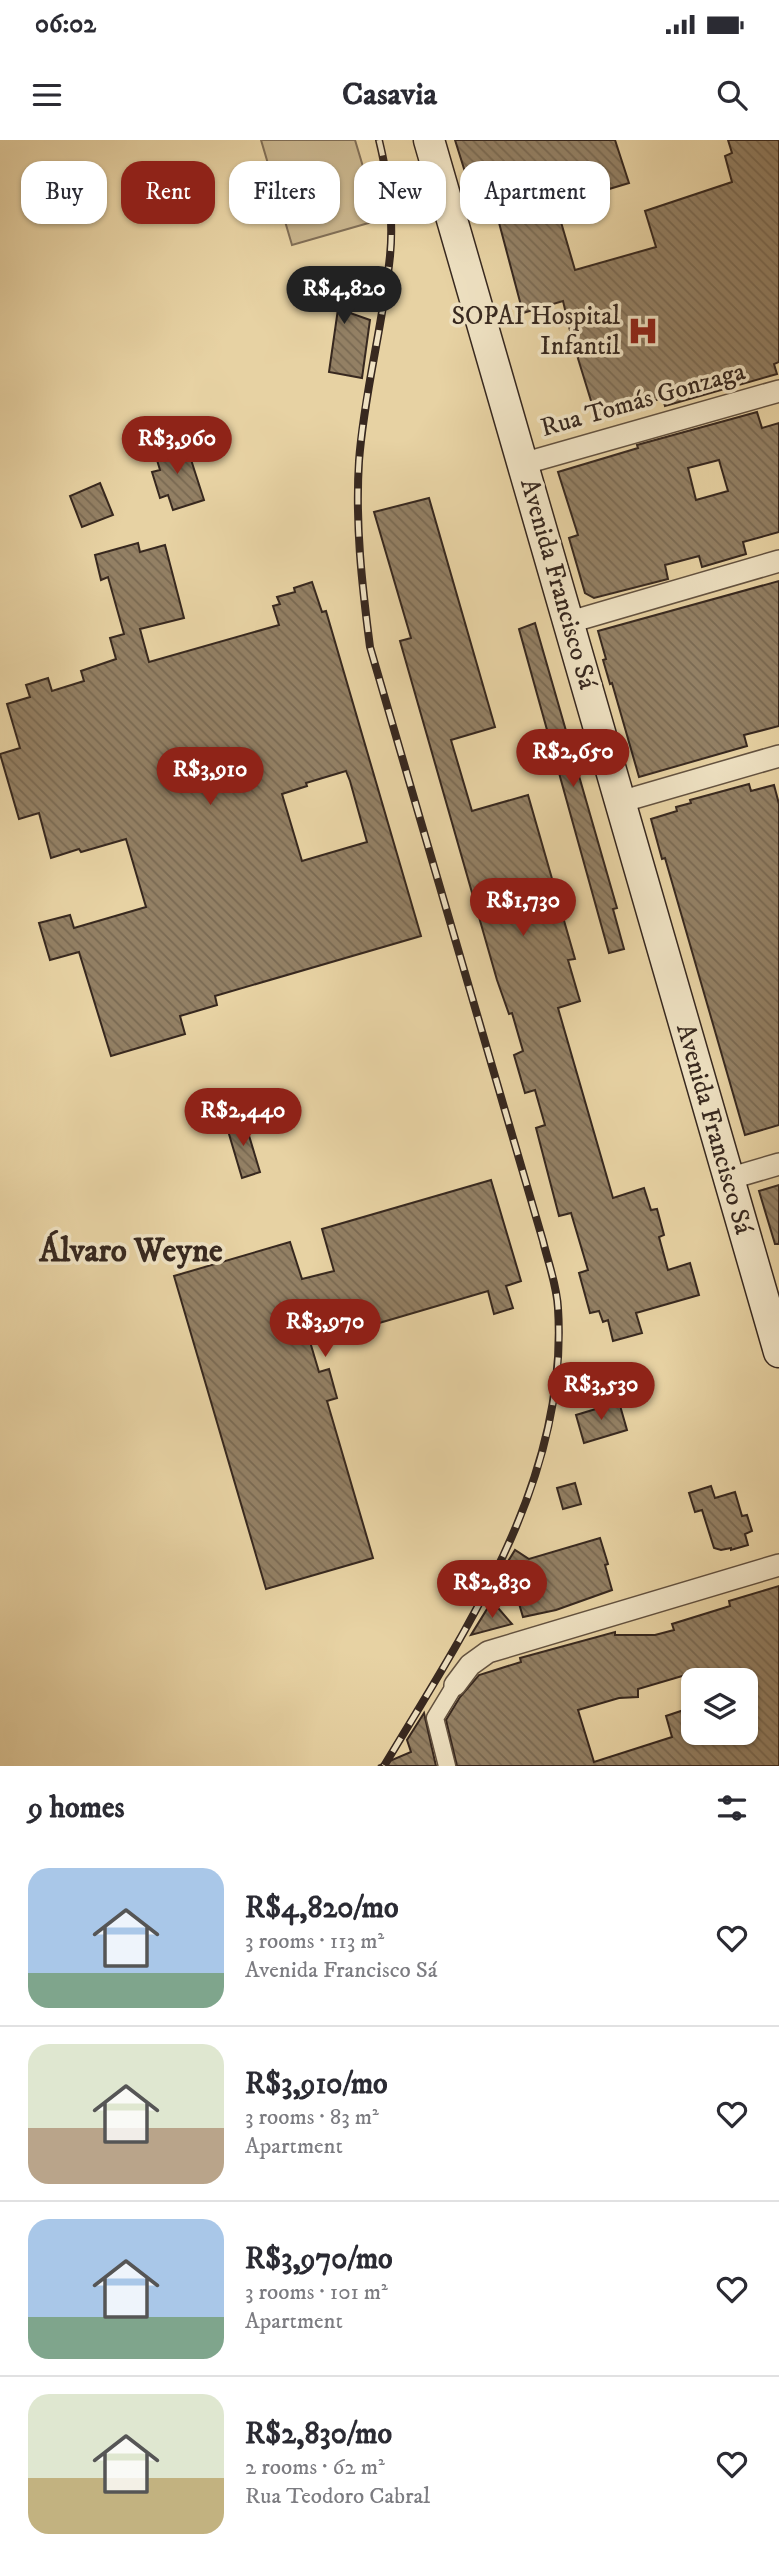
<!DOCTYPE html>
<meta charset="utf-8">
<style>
:root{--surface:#fff;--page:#f7f7f7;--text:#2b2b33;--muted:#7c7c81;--line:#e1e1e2;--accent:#8f2418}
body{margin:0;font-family:"IM FELL DW Pica",serif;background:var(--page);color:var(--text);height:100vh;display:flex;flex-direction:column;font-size:26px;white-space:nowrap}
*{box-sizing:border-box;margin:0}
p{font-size:23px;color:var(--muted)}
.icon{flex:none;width:38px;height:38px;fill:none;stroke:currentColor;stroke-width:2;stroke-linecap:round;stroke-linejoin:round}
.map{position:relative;height:1626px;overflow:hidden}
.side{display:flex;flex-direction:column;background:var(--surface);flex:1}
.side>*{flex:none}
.banner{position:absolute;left:21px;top:21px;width:738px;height:63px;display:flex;gap:14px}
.fabs{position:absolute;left:681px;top:1528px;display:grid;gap:14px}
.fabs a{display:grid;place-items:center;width:77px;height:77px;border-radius:14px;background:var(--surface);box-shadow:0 2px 5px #0004;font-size:35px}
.price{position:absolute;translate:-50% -60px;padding:0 16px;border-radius:24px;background:var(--accent);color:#fff;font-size:23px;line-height:46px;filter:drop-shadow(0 2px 4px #0008)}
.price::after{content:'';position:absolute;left:50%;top:42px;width:21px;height:16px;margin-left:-10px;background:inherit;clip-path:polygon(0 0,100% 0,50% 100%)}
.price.selected{background:#222;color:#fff}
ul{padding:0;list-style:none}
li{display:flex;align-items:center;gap:21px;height:175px;padding:0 28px}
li+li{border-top:2px solid var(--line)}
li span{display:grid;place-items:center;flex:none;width:196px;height:140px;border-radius:21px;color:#555}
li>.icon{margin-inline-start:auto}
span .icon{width:84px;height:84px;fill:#fffc;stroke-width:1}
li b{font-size:30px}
h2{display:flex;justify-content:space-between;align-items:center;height:84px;padding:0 28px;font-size:30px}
.chip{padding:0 24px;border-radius:21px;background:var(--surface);box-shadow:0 2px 5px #0004;font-size:24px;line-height:63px}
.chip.selected{background:var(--accent);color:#fff}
.status{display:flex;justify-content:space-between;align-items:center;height:49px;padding:0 35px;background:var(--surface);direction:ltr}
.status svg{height:19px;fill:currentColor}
header{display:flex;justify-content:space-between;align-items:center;height:91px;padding:0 28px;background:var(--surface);font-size:32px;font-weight:700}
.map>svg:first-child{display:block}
.pitch{fill:#c9b58d;stroke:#806e56;stroke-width:2}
.building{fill:url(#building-back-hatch);stroke:#37281f;stroke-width:2;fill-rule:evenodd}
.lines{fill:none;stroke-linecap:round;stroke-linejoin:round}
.pedestrian-casing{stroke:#635240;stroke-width:19}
.minor-casing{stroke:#635240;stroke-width:24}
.secondary-casing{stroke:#37281f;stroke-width:33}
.pedestrian{stroke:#efe2c3;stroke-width:16}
.minor{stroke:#efe2c3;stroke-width:21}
.secondary{stroke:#efe2c3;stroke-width:30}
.rail-casing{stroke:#37281f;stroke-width:8}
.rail{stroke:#efe2c3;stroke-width:5;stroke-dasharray:16;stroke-linecap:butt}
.labels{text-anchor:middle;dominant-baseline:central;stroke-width:7;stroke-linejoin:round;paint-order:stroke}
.poi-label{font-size:26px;fill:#37281f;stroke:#efe2c3;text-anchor:end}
.street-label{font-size:26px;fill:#37281f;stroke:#efe2c3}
.district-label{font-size:33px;font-weight:bold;fill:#37281f;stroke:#efe2c3}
</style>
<div class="status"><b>06:02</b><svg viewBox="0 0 49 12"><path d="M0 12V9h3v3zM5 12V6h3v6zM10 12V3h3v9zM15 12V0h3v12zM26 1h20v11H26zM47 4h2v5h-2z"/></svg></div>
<header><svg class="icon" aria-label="menu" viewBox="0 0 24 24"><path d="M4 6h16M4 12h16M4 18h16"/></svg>Casavia<svg class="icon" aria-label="search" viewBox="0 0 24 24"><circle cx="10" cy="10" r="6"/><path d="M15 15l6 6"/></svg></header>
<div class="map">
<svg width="779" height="1626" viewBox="0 0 779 1626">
<defs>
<pattern id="building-back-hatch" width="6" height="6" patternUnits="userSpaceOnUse" patternTransform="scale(1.75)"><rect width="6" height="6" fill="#938064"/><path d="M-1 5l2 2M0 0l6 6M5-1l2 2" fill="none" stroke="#796952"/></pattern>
</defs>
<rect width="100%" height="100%" fill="#e7d2a3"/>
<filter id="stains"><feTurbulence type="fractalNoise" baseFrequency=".00286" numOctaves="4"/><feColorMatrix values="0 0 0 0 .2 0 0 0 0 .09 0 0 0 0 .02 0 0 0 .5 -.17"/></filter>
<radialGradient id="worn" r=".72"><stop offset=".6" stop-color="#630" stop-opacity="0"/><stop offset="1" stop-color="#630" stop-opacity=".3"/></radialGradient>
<polygon class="pitch" points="261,0 355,0 379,80 292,105"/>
<g class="building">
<polygon points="455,0 615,0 629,43 556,65 575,130 656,107 645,71 732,42 725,16 732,13 728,0 779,0 779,222 774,224 777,234 665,266 663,258 596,277 572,199 563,161 523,173 485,30 466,35"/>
<polygon points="318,134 360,147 350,173 370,180 362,238 329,232 338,169 310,161"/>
<path d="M 757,272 L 762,288 L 779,283 L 779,392 L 743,402 L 746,414 L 702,427 L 699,416 L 665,425 L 668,439 L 594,458 L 585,453 L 569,398 L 578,395 L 558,332 L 638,308 L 637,305 ZM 719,320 L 728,351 L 696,360 L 688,328 Z"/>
<polygon points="185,301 204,360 173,370 168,355 160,358 152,332 160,330 154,310"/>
<polygon points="100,343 113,375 82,387 70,356"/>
<polygon points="429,358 495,587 451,600 472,671 528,655 575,819 568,820 580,861 558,868 613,1058 644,1048 651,1070 657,1069 664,1095 659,1097 668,1130 690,1123 699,1155 636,1173 642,1193 613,1201 608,1180 603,1182 599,1171 590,1173 579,1133 588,1130 571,1073 559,1076 536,988 545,985 535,950 525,953 514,915 523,911 512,873 509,874 497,840 400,501 411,498 374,372"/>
<path d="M 138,403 L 140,412 L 165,405 L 184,478 L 140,489 L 149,522 L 279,485 L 273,466 L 280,464 L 277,457 L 295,452 L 294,448 L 312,442 L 322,472 L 326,471 L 421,796 L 215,856 L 217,865 L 180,876 L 185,894 L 111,916 L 79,812 L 50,820 L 39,783 L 70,775 L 74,788 L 146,767 L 126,699 L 81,712 L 79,709 L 51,718 L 39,673 L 19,679 L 0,614 L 20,608 L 7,564 L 30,557 L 26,545 L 48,538 L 52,551 L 84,541 L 81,531 L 116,519 L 110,498 L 124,494 L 108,437 L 101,440 L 95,415 ZM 346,631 L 350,641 L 367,702 L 302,721 L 282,654 L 307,646 L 306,643 Z"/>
<polygon points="779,441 779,586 744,595 747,606 639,637 612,543 610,544 603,520 606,519 598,491"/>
<polygon points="535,483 617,768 613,769 624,809 609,813 519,489"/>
<polygon points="749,644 751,651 774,645 779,664 779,985 745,995 665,718 662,719 651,679 677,671 676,667 691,663 690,660"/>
<polygon points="244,979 260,1032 242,1038 226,984"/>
<polygon points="491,1040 521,1141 506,1146 513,1168 494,1174 488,1151 352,1191 349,1183 308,1195 319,1232 329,1229 337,1258 327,1261 373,1418 266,1449 174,1136 290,1102 302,1139 334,1131 322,1089"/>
<polygon points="779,1045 779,1104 775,1104 759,1051"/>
<polygon points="619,1262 627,1290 584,1303 576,1275"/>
<polygon points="575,1343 581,1364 563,1369 557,1348"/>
<polygon points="711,1346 715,1358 735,1352 742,1376 747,1375 752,1391 745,1394 748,1405 731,1410 731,1408 721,1410 714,1408 702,1370 695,1372 689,1353"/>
<polygon points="600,1398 608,1424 605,1425 612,1450 556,1470 523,1477 507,1423 515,1410 529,1419"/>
<path d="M 779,1446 L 779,1626 L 457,1626 L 446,1580 L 460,1557 L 479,1535 L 521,1522 L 520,1518 L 615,1492 L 615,1495 L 655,1495 L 674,1490 L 672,1484 L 730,1466 L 729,1461 ZM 689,1534 L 691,1540 L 746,1540 L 746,1592 L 693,1592 L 693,1567 L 666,1576 L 672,1597 L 594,1622 L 578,1570 L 619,1558 L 638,1557 L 638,1549 Z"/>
<polygon points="492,1461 512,1484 471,1495"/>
<polygon points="424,1573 436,1626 378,1626 411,1612 407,1600"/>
</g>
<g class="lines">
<defs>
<polyline id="pedestrian" points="447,1626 435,1578 455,1545"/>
<g id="minor">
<polyline points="522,324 779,251"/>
<polyline points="570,482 779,421"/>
<polyline points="620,662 779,616"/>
<polyline points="728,1039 779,1024"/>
<polyline points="455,1545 470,1525 488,1512 779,1425"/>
</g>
<polyline id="secondary" points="429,0 779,1212"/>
</defs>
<use href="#pedestrian" class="pedestrian-casing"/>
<use href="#minor" class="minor-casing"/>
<use href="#secondary" class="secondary-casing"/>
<use href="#pedestrian" class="pedestrian"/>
<use href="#minor" class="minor"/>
<use href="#secondary" class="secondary"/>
<defs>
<path id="rail" d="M 379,0 C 388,37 394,77 390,116 C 383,185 364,253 359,321 C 355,384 362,445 370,507 L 543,1101 C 548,1122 557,1146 558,1168 C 569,1338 468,1486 384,1626"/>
</defs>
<use href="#rail" class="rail-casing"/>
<use href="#rail" class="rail"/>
</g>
<defs>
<symbol id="hospital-bare" viewBox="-9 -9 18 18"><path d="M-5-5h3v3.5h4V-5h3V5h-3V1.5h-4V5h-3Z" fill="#8f2418" stroke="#efe2c3" stroke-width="2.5" paint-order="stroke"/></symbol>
</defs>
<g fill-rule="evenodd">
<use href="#hospital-bare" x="621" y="169" width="44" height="44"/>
</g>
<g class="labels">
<g class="poi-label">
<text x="620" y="176">SOPAI Hospital<tspan x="620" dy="30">Infantil</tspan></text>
</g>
<g class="street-label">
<text transform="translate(643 260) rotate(-16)">Rua Tomás Gonzaga</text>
<text transform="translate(558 444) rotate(74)">Avenida Francisco Sá</text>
<text transform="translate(714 989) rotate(74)">Avenida Francisco Sá</text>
</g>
<g class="district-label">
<text x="131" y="1111">Álvaro Weyne</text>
</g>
</g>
<rect width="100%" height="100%" filter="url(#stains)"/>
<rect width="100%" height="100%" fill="url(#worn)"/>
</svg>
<div class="fabs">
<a><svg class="icon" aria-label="layers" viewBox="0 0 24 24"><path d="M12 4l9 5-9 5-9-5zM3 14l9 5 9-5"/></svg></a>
</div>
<b class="price selected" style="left:344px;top:186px">R$4,820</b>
<b class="price" style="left:177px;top:336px">R$3,960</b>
<b class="price" style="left:573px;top:649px">R$2,650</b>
<b class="price" style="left:210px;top:667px">R$3,910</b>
<b class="price" style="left:523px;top:798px">R$1,730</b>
<b class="price" style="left:243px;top:1008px">R$2,440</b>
<b class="price" style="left:325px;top:1219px">R$3,970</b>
<b class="price" style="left:601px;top:1282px">R$3,530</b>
<b class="price" style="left:492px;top:1480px">R$2,830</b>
<div class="banner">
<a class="chip">Buy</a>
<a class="chip selected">Rent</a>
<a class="chip">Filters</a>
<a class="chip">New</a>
<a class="chip">Apartment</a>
</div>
</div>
<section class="side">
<h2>9 homes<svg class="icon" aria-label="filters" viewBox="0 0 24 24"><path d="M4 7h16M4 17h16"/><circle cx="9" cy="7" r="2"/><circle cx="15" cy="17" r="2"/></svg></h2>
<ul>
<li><span style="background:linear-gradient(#a9c7e8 75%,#7fa58c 0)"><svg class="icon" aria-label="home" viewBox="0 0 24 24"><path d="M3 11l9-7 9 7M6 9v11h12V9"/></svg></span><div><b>R$4,820/mo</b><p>3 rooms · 113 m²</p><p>Avenida Francisco Sá</p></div><svg class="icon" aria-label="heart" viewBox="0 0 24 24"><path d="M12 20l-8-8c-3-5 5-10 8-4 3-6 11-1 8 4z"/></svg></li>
<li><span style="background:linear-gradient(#dfe7d0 60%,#b9a48a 0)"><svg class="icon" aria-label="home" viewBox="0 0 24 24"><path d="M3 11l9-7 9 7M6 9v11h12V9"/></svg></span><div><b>R$3,910/mo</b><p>3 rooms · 83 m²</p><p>Apartment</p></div><svg class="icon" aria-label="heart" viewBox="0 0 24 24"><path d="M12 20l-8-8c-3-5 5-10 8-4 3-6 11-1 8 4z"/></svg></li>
<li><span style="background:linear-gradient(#a9c7e8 70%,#7fa58c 0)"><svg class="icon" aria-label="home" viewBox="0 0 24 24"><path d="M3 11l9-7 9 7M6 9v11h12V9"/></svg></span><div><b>R$3,970/mo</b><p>3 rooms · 101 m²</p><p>Apartment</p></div><svg class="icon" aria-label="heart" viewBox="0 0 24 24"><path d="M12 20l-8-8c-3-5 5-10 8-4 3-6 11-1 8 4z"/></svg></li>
<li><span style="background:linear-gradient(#dfe7d0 60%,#c2b280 0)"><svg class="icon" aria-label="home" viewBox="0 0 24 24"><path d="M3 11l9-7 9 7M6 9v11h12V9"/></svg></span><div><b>R$2,830/mo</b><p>2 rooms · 62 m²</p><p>Rua Teodoro Cabral</p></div><svg class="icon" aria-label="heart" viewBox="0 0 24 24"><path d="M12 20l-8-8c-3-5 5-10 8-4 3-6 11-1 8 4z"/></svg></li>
</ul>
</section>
